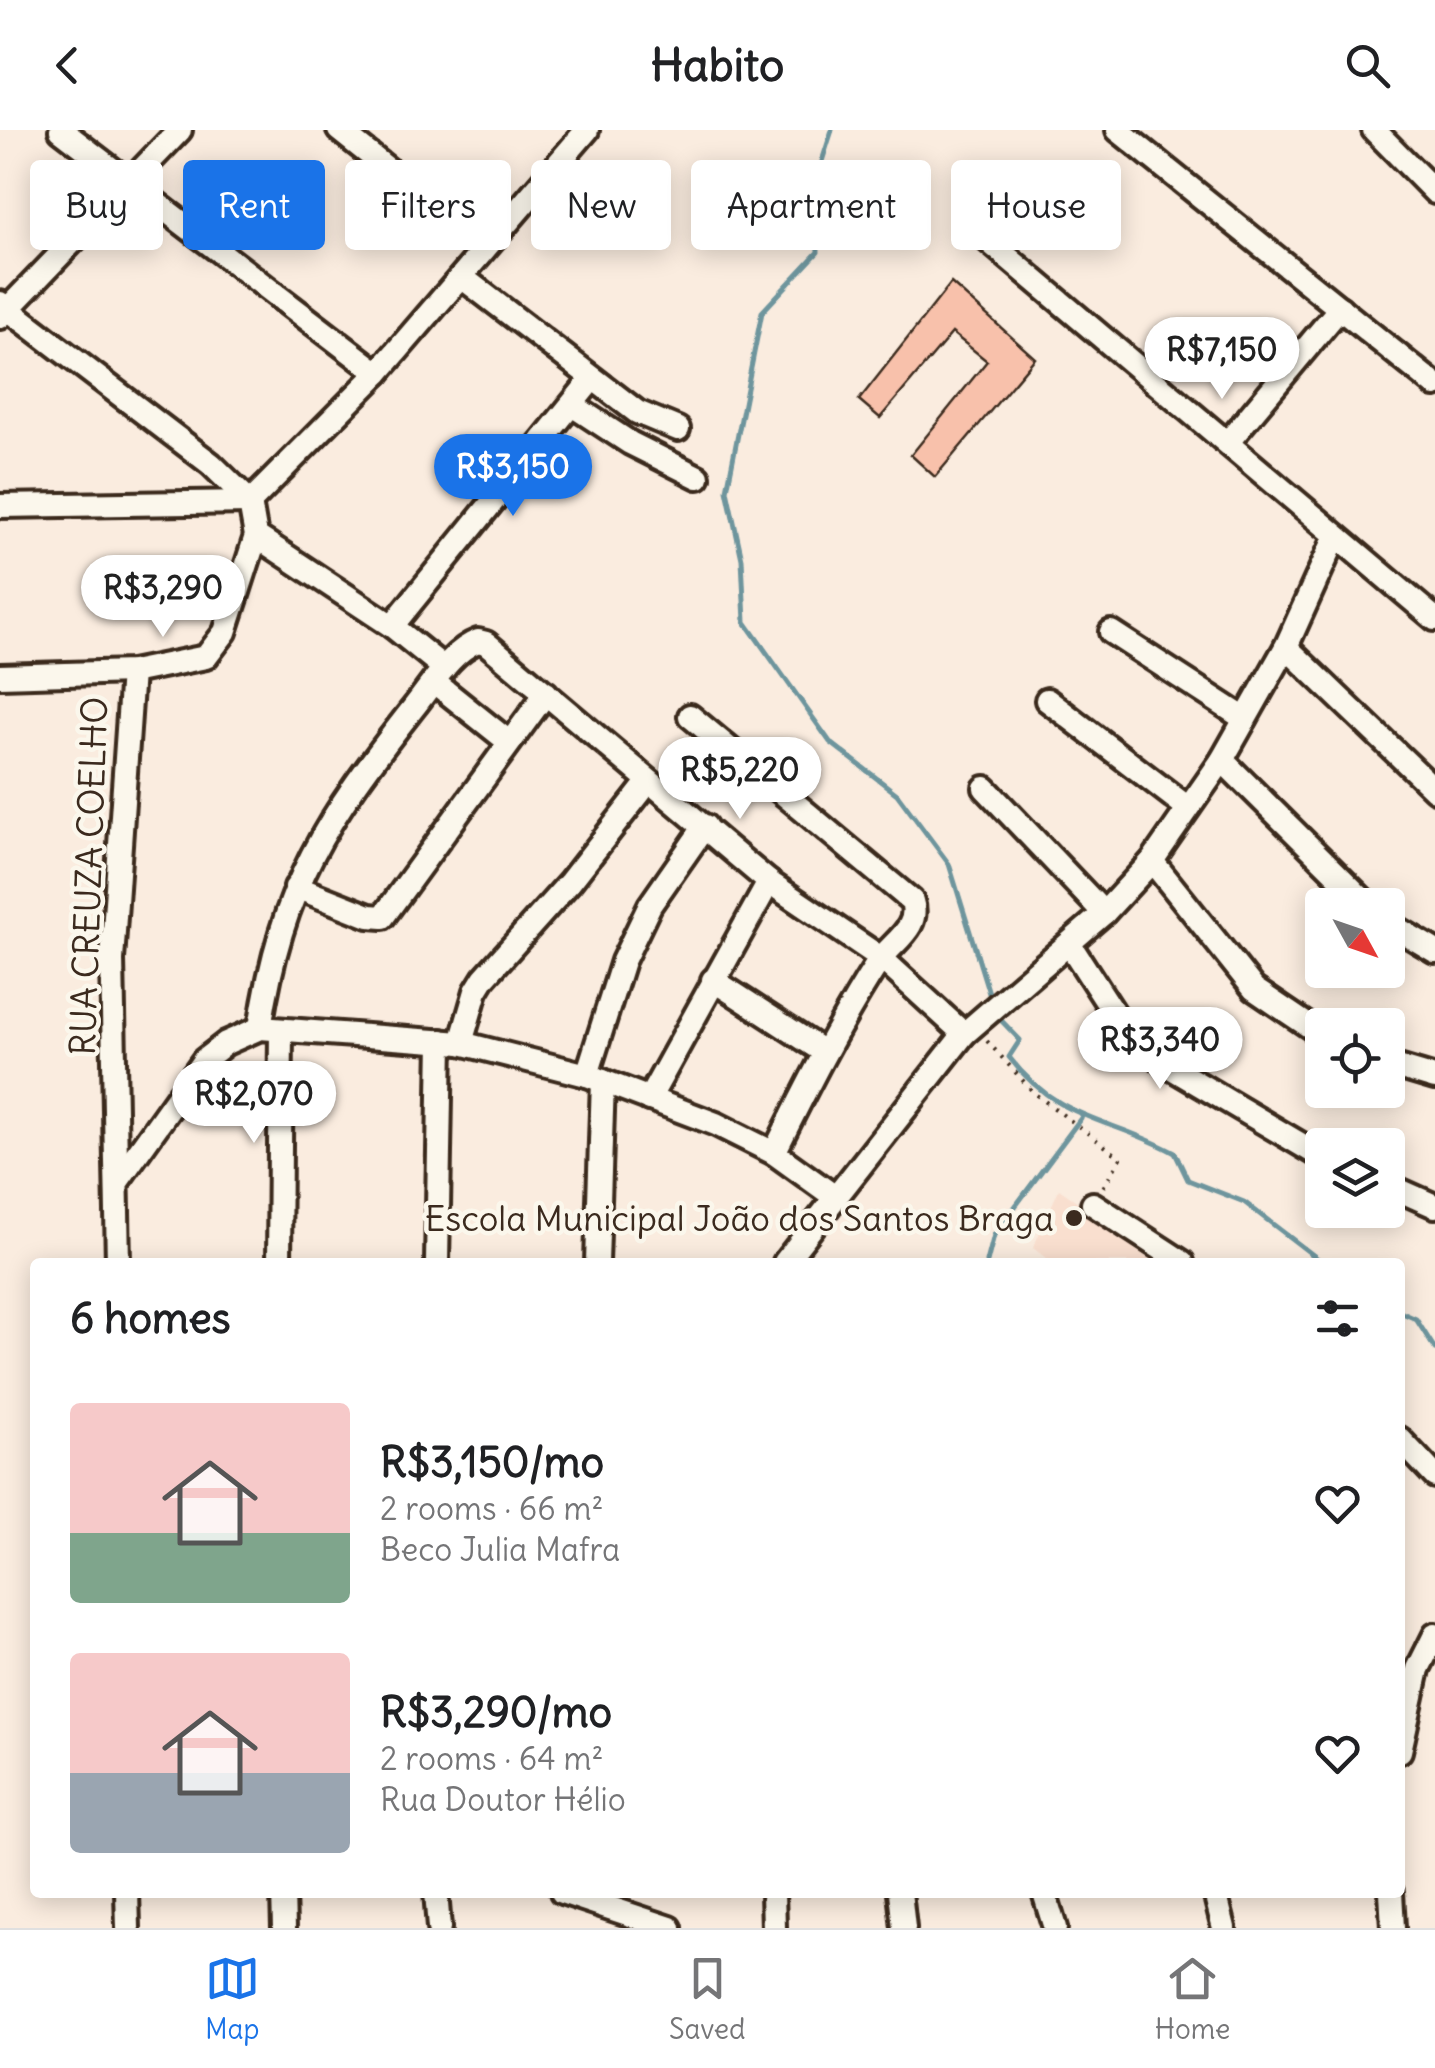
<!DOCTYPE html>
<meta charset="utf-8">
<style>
:root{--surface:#fff;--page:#f6f6f6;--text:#202124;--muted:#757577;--line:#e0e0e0;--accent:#1a73e8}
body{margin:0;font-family:Delius,sans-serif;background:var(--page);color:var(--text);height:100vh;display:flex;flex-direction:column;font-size:38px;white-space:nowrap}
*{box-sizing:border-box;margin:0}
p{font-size:32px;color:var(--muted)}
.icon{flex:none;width:55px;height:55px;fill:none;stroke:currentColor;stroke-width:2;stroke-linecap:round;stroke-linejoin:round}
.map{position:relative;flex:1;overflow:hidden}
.details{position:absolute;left:30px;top:1128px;width:1375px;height:640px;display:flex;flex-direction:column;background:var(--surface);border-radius:10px;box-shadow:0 5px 25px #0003}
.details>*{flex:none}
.top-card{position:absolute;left:30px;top:30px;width:1375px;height:90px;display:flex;gap:20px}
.needle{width:65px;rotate:130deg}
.fabs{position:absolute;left:1305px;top:758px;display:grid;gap:20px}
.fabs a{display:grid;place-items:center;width:100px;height:100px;border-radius:10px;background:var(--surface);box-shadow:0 5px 25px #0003;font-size:50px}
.price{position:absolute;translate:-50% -85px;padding:0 22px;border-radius:35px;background:#fff;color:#222;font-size:32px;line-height:65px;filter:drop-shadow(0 2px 5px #0008)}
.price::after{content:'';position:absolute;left:50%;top:60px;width:30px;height:22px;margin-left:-15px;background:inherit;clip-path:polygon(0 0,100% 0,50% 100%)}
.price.active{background:var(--accent);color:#fff}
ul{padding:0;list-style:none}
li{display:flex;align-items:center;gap:30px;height:250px;padding:0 40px}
li span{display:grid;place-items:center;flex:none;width:280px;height:200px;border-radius:10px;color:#555}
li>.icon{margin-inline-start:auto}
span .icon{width:120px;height:120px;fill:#fffc;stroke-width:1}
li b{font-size:42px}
h2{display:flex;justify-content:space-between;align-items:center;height:120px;padding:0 40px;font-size:42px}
.pill{padding:0 35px;border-radius:10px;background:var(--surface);box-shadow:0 5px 25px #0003;font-size:35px;line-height:90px}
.pill.active{background:var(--accent);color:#fff}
header{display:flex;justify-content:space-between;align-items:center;height:130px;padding:0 40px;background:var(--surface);font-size:45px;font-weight:700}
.tabs{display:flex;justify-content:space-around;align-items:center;height:140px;border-top:2px solid var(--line);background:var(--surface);font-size:28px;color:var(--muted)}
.tabs a{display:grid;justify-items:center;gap:5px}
.tabs .active{color:var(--accent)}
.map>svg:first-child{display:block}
.built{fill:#f9dfcf}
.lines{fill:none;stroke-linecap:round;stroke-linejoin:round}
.stream{stroke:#6e959d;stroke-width:5}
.building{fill:#f8c1ab;stroke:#3b2a1e;stroke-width:2.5}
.minor-casing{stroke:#3b2a1e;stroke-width:30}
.path{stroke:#3b2a1e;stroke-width:4;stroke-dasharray:2.5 8;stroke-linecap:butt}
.minor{stroke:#fbf7ec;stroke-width:22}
.poi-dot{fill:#3b2a1e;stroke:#fbf7ec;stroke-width:4}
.labels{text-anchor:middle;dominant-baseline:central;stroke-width:9;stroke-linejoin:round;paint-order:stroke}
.street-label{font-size:35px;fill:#3b2a1e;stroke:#fbf7ec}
.poi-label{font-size:35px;fill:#3b2a1e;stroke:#fbf7ec;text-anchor:end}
</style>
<header><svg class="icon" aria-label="back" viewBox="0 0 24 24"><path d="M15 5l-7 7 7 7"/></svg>Habito<svg class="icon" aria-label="search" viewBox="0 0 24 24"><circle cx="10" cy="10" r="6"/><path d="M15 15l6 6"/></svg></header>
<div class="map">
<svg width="1435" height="1798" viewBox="0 0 1435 1798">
<rect width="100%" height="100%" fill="#faecdf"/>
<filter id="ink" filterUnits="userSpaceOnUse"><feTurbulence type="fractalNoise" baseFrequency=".01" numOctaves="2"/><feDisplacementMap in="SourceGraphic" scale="20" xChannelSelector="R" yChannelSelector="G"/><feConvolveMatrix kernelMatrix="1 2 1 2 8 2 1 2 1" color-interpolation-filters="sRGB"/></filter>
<g filter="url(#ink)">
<polygon class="built" points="1059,1059 1165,1132 1051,1132 1033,1118"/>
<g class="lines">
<g class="stream">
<polyline points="832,0 816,50 818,122 762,182 727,360 742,429 745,492 830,612 897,664 949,734 992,873"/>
<path d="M 995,884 L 1020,910 L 1009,927 C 1060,993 1110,987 1175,1023 L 1188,1050 L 1244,1072 L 1322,1132"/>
<polyline points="987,1132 994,1105 1081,988"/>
<polyline points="1400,1182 1416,1189 1435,1219"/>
</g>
</g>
<polygon class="building" points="951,153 1035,228 935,347 911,325 987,231 952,203 880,288 859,270"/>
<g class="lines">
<defs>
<g id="minor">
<polyline points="61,0 378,243"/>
<polyline points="339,0 485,117"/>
<polyline points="1118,0 1435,255"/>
<polyline points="1374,0 1435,62"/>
<polyline points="973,98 1435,489"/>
<polyline points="463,148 637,282 678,299"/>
<polyline points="0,173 211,334 250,372"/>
<polyline points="0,187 180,0"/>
<polyline points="572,275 630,313 698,347"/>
<polyline points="1228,312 1340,178"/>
<polyline points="0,376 250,372 378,243 587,0"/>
<polyline points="256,406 392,496 444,538"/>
<polyline points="392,496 592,249"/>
<polyline points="1111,502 1245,589"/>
<polyline points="1286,517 1435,660"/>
<polyline points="0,546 132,542 206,527 225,502 256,406 250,372"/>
<polyline points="434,552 509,612"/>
<polyline points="1047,570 1188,678"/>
<path d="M 690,586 L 912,771 C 921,799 891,812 877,834 C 838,895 806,958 774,1023"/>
<polyline points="1222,630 1368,775"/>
<polyline points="985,658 1104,783"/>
<polyline points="1152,731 1254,859 1322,905"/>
<polyline points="296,757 369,786 383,787 546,563"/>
<polyline points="1388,793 1435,821"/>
<polyline points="1070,815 1119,891 1165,934 1322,1027"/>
<polyline points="713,850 824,922"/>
<path d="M 260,898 C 282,754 326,689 414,577 C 432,555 451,521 478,511 L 486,513 L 769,752 L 881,828 L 964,904"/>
<polyline points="461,913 476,861 484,848 570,752 649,651"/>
<polyline points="1388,934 1435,948"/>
<polyline points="587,945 623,831 650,775 705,696"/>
<polyline points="649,969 769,752"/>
<polyline points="117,1052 204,930 226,913 260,898 461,913 587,945 716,994 774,1023 835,1067"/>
<polyline points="1388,1055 1435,1076"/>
<polyline points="1093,1074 1182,1132"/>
<polyline points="118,1132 112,830 132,542"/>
<polyline points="279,1132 281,900"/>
<polyline points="437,1132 441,911"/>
<polyline points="597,1132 603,951"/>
<polyline points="785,1132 964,904 1104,783 1152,731 1222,630 1286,517 1336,406"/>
<polyline points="1400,1309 1435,1346"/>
<polyline points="1400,1621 1418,1539 1435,1505"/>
<polyline points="127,1762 128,1798"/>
<polyline points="283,1762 284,1798"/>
<polyline points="436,1762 439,1798"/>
<polyline points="562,1762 670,1798"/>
<polyline points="773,1762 774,1798"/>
<polyline points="900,1762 904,1798"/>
<polyline points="1044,1762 1055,1798"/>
<polyline points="1215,1762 1224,1798"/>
<polyline points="1391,1762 1393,1798"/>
</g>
</defs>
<use href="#minor" class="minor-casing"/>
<polyline class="path" points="987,911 1035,964 1121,1028 1102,1059"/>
<use href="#minor" class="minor"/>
</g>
</g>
<circle class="poi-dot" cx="1074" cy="1088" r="10"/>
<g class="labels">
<g class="street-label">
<text transform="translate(88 746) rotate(-88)">RUA CREUZA COELHO</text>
</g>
<g class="poi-label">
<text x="1054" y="1088">Escola Municipal João dos Santos Braga</text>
</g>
</g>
</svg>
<div class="fabs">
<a><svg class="needle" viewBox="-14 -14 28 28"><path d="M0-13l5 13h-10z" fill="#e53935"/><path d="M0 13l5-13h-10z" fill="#757577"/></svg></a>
<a><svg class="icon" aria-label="locate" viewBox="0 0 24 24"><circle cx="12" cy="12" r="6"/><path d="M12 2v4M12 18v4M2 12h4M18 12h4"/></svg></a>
<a><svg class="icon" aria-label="layers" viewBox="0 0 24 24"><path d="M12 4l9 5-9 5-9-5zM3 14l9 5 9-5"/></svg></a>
</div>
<b class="price" style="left:1222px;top:272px">R$7,150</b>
<b class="price active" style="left:513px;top:389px">R$3,150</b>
<b class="price" style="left:163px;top:510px">R$3,290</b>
<b class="price" style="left:740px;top:692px">R$5,220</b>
<b class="price" style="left:1160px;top:962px">R$3,340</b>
<b class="price" style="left:254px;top:1016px">R$2,070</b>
<div class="top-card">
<a class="pill">Buy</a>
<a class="pill active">Rent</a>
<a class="pill">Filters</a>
<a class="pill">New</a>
<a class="pill">Apartment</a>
<a class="pill">House</a>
</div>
<section class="details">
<h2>6 homes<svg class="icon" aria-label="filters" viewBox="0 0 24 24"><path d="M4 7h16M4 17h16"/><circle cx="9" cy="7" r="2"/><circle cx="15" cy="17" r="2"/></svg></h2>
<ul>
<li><span style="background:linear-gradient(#f6c9c9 65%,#7fa58c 0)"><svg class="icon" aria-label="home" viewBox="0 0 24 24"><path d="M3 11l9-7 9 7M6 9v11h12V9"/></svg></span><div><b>R$3,150/mo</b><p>2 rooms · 66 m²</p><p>Beco Julia Mafra</p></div><svg class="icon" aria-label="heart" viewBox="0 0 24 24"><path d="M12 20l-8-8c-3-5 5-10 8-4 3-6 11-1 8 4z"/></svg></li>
<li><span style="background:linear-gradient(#f6c9c9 60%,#9aa5b1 0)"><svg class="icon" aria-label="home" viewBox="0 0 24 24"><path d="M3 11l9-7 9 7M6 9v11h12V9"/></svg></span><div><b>R$3,290/mo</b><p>2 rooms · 64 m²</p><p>Rua Doutor Hélio</p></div><svg class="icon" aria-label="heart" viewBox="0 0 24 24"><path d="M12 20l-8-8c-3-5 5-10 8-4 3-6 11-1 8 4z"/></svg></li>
</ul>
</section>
</div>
<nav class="tabs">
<a class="active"><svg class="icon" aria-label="map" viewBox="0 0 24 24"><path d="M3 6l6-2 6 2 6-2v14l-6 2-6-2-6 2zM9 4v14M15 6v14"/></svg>Map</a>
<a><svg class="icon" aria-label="saved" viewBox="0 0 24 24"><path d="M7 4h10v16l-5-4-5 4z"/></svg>Saved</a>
<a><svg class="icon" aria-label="home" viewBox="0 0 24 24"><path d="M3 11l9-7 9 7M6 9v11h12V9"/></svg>Home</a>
</nav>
